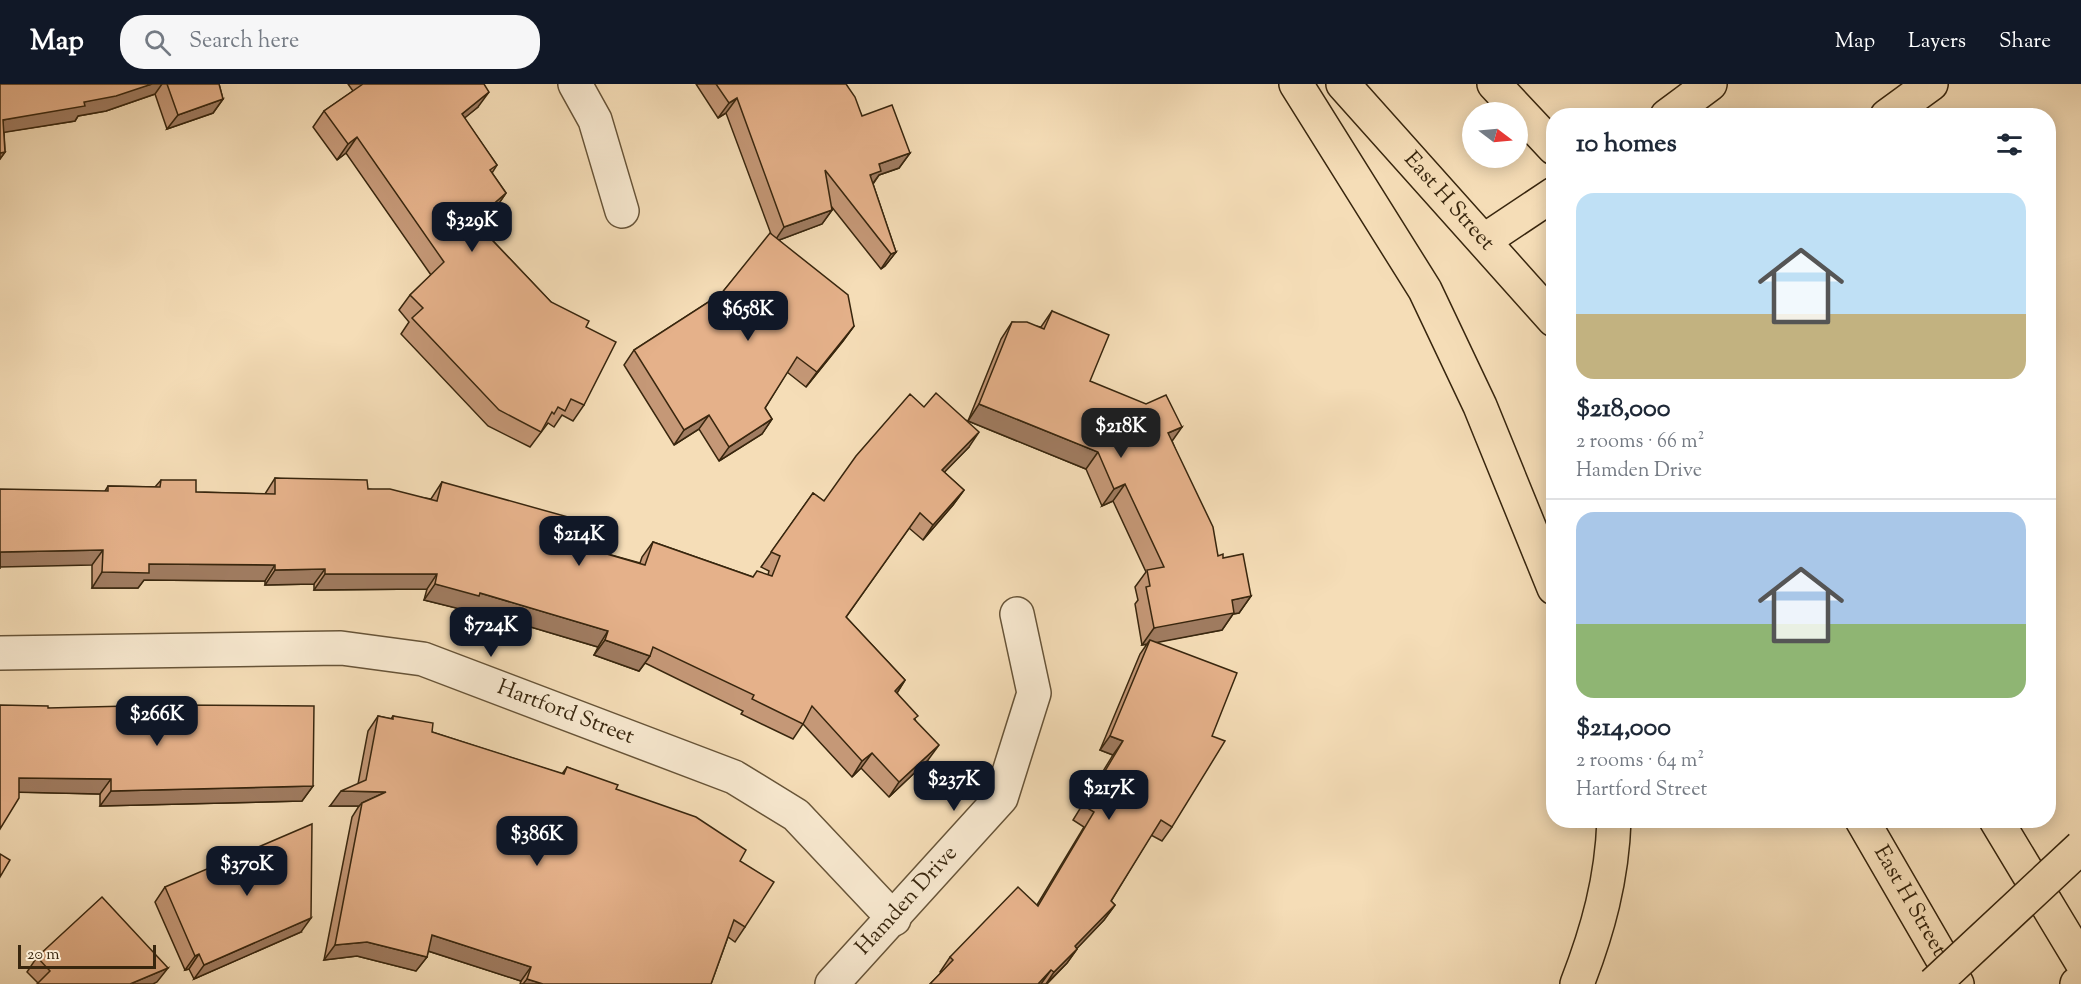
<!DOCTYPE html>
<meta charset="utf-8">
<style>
:root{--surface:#fff;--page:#f6f6f7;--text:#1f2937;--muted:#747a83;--line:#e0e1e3;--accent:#111827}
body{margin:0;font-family:"Sorts Mill Goudy",serif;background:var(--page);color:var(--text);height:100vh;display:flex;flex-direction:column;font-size:22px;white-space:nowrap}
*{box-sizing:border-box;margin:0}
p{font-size:20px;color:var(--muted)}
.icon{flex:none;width:33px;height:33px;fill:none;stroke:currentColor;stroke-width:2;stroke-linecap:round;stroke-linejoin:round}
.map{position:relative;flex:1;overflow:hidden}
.sheet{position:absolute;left:1546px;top:24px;width:510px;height:720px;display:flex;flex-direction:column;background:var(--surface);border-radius:24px;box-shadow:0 3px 15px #0003}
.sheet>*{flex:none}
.needle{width:39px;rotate:106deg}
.tools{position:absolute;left:1462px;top:18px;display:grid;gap:12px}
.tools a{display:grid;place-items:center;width:66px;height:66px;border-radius:50%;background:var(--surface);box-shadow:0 3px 15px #0003;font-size:30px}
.scale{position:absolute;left:18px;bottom:15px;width:138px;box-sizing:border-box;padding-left:6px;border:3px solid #38260e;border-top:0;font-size:16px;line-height:21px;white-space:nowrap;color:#38260e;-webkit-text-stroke:4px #f8e9d0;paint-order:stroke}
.price{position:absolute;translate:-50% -51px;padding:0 14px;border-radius:12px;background:var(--accent);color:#fff;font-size:20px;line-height:39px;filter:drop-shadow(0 2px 3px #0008)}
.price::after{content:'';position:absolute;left:50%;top:36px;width:18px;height:14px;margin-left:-9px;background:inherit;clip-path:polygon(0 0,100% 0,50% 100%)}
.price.current{background:#222;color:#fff}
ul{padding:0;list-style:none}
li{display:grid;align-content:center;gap:12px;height:318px;padding:0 30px}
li+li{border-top:2px solid var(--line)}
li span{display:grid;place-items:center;height:186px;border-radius:18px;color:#555}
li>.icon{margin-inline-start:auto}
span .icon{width:108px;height:108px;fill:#fffc;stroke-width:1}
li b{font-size:26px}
h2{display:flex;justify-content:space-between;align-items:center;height:72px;padding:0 30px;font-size:26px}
header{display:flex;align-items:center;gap:36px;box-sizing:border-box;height:84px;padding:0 30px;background:var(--accent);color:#fff}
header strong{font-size:28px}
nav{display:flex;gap:33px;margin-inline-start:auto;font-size:21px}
.search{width:420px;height:54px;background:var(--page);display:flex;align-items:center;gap:15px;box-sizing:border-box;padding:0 21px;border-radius:24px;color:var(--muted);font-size:22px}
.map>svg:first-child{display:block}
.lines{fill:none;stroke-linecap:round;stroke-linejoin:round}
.minor-casing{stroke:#675438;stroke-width:36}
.primary-casing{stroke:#38260e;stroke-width:36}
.motorway-casing{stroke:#38260e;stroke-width:36}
.minor{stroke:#f8e9d0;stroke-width:33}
.primary{stroke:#f5ddb7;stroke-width:33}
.motorway{stroke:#f5ddb7;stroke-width:33}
.motorway-bridge-casing{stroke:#38260e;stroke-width:36;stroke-linecap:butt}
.motorway-bridge{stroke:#f5ddb7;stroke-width:33}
.wall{fill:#c59877;stroke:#38260e;stroke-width:1.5}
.shaded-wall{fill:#a07c61;stroke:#38260e;stroke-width:1.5}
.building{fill:#e5b18a;stroke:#38260e;stroke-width:1.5}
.labels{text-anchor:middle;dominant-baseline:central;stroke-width:6;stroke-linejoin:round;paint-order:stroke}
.street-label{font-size:22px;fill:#38260e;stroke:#f8e9d0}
</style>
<header>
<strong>Map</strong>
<div class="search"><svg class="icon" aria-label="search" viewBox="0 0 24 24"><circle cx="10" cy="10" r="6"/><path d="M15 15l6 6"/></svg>Search here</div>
<nav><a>Map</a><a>Layers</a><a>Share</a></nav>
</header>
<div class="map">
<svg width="2081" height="900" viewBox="0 0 2081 900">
<rect width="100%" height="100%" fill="#f5ddb7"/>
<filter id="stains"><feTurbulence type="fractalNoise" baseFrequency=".00333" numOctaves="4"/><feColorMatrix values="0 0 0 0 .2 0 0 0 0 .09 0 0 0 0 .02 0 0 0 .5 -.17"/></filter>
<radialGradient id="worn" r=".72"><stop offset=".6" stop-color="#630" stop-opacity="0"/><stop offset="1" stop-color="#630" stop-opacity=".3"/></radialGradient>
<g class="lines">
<defs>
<g id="minor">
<polyline points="575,0 595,36 622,127"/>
<path id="s1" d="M 0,569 L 341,564 L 423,575 L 734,693 L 796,731 L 894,835"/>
<path id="s2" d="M 832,900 L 1001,714 L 1034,609 L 1017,530"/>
</g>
<g id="primary">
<path id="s3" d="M 1343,0 L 1554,236"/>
<polyline points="1494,0 1554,64"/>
<path id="s4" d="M 1862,736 L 1957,900"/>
<polyline points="1996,736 2081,877"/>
</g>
<g id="motorway">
<polyline points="1296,0 1425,206 1480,322 1554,504"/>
<polyline points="1667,32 1710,0"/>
<polyline points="1887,32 1931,0"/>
<polyline points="1485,156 1554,110"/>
<path d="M 1577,900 C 1598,846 1612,795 1614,736"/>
<polyline points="2077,900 2081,897"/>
</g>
</defs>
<use href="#minor" class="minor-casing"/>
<use href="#primary" class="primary-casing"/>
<use href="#motorway" class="motorway-casing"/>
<use href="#minor" class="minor"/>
<use href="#primary" class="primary"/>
<use href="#motorway" class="motorway"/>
<defs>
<polyline id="motorway-bridge" points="1934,900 2081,763"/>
</defs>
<use href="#motorway-bridge" class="motorway-bridge-casing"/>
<use href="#motorway-bridge" class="motorway-bridge"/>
</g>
<g class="wall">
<polygon points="0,0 219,0 223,15 213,29 167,45 155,10 106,27 78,32 75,37 4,48 5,68 0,75"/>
<polygon points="348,0 484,0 478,23 464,34 497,81 492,89 506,109 495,125 477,140 551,218 586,243 584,321 573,337 562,331 554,343 548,339 530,363 488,342 401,250 409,238 399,226 410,211 431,191 346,69 337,76 313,43 324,27 353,7"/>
<polygon points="696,0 846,0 862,32 910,69 899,84 879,91 873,100 896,168 885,182 881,185 831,122 832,126 822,140 779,156 854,242 843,257 806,303 787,288 765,324 772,335 762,350 719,377 699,345 674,361 624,281 634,266 721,210 771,150 726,29 718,34"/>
<polygon points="1052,227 1090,297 1172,357 1218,472 1223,474 1251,512 1239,529 1233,530 1222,546 1156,558 1172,743 1162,757 1151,751 1111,817 1115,821 1104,836 1077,864 1077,865 1067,879 1047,900 930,900 941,889 940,888 950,873 1037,821 1084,743 1073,736 1113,671 1100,666 1140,570 1147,560 1142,561 1135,520 1138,516 1135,503 1146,488 1113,417 1102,422 1086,385 968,337 969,363 944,388 964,406 953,421 923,456 909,444 846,533 905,596 897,609 915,635 928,676 889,713 861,684 852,693 803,640 793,655 741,630 743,627 645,579 639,587 594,571 598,563 470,525 468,527 424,516 427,505 314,506 314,500 265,501 265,497 144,496 138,504 92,504 92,481 105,407 108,402 155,403 161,396 196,408 265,410 275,394 368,405 431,415 442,398 579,462 640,479 642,473 653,458 753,493 768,491 769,487 761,483 813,409 824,417 924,323 968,337 1001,255 1012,238 1041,243"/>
<polygon points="48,624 313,702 302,717 100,722 100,710 19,708"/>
<polygon points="378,632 391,635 393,632 432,648 562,690 567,683 616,705 740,777 745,843 735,858 728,853 711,900 520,900 521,897 428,867 427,873 416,887 357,872 324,876 352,733 359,722 330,722 358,700 368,647"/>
<polygon points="165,803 301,848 194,895 189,885 185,886 155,818"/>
<polygon points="37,873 157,898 38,899 27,888"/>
</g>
<g class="shaded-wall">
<polygon points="152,0 162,0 155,10 106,27 78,32 75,37 0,49 3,36 84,18"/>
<polygon points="489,8 478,23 450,46 462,30"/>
<polygon points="737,14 726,29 718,34 729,19"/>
<polygon points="223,15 213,29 167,45 178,31"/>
<polygon points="357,53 346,69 337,76 348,60"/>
<polygon points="5,68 0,75 0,69"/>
<polygon points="910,69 899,84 879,91 871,102 860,106 879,80"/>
<polygon points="506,109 495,125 463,153 474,137"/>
<polygon points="832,126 822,140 774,158 784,143"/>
<polygon points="896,168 885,182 881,185 891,170"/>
<polygon points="854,242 843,257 806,303 817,288"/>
<polygon points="979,320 1098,368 1086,385 968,337"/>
<polygon points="709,331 699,345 674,361 684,346"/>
<polygon points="772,335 762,350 719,377 729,363"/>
<polygon points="1182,343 1170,360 1168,349"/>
<polygon points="979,348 969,363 932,401 942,386"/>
<polygon points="1125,400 1113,417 1102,422 1114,405"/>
<polygon points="964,406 953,421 923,456 933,441"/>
<polygon points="103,466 92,481 0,483 0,468"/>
<polygon points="149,480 275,481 265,497 144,496 138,504 92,504 102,488"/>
<polygon points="325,485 314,500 265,501 275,486"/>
<polygon points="325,490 437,490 427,505 314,506"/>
<polygon points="435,500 480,509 608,547 598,563 470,525 468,527 424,516"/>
<polygon points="1251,512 1239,529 1233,530 1222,546 1149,560 1150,556 1147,560 1142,561 1154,544 1232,516"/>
<polygon points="605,556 650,572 639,587 594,571"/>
<polygon points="905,596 895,612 895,607"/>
<polygon points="1110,652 1123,657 1113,671 1100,666"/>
<polygon points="939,661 928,676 889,713 899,698"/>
<polygon points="872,669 861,684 852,693 862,677"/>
<polygon points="19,694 111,695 100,710 9,708"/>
<polygon points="313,702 302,717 100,722 111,707"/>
<polygon points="341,707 386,708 362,719 359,722 330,722"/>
<polygon points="1115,821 1104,836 1065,877 1075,862"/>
<polygon points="311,834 301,848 194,895 204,881"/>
<polygon points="432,851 531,883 521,897 422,865"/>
<polygon points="367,858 427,873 416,887 357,872 324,876 335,861"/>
<polygon points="1077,865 1067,879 1046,900 1054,888"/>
<polygon points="199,870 189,885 185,886 195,872"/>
<polygon points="168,884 157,898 153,900 130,900"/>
<polygon points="1051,886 1041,900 1038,900"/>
<polygon points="527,895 543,900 523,900"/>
</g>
<g class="building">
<polygon points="0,0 152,0 116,12 84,18 85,22 3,36 5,68 0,69"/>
<polygon points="167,0 219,0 223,15 178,31"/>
<polygon points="363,0 484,0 489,8 462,30 497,81 490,86 506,109 474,137 551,218 589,237 586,243 616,258 584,321 571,315 565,327 558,323 554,330 552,328 541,348 499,326 412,234 423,224 410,211 444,178 357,53 348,60 324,27"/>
<polygon points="716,0 846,0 855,13 862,32 892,21 910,69 879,80 881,87 870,91 896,168 891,170 825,86 832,126 784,143 737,14 729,19"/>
<polygon points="770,149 848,211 854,242 817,288 797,273 765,324 772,335 729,363 709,331 684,346 634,266 721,210"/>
<polygon points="1052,227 1109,251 1090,297 1146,320 1166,311 1182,343 1168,349 1213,443 1218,472 1223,470 1223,474 1243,470 1251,512 1232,516 1234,529 1154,544 1146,503 1150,502 1147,486 1164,483 1125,400 1114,405 1098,368 979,320 1012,238 1027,238 1044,245"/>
<polygon points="936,309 979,348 942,386 964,406 933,441 920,429 846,533 905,596 895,607 918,632 914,635 939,661 899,698 872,669 862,677 812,622 803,640 752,615 754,611 653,563 650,572 605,556 608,547 480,509 479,512 435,500 437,490 325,490 325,485 275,486 275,481 149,480 149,489 102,488 103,466 0,468 0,485 0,405 108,407 108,402 160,403 161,396 196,396 196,408 275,410 275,394 367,396 368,405 390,405 437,417 442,398 586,438 579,462 645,481 653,458 753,493 757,487 772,492 780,472 771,468 813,409 824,417 856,372 910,310 924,323"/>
<polygon points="1150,556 1237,589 1212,652 1225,657 1172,743 1161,736 1111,817 1115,821 1075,862 1077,865 1054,888 1051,886 1038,900 930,900 953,876 950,873 1018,803 1038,822 1094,728 1084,722 1123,657 1110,652"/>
<polygon points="0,621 48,622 48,624 169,621 314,622 313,702 111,707 111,695 19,694 19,714 0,745"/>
<polygon points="378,632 393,635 393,632 433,639 432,648 564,690 567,683 618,701 616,705 696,733 746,766 740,777 774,798 745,843 734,836 711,900 543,900 527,895 531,883 432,851 427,873 367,858 335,861 362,719 386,708 341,707 366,696"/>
<polygon points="312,740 311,834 204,881 199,870 195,872 165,803"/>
<polygon points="0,770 10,776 0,793"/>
<polygon points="102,813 168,884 130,900 37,900 50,887 37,873"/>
</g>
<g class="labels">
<g class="street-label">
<text stroke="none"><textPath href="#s3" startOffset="158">East H Street</textPath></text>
<text stroke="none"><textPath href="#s1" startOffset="576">Hartford Street</textPath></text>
<text stroke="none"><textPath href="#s2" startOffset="112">Hamden Drive</textPath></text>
<text stroke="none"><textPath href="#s4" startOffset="94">East H Street</textPath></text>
</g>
</g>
<rect width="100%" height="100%" filter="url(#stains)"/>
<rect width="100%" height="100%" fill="url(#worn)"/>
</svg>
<div class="tools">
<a><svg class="needle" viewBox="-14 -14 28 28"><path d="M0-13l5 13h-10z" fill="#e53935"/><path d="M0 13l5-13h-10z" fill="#747a83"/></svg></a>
</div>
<div class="scale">20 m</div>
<b class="price" style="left:472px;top:169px">$329K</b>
<b class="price" style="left:748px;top:258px">$658K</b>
<b class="price current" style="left:1121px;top:375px">$218K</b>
<b class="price" style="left:579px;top:483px">$214K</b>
<b class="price" style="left:491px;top:574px">$724K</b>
<b class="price" style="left:157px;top:663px">$266K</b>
<b class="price" style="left:954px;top:728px">$237K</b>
<b class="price" style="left:1109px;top:737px">$217K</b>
<b class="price" style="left:537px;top:783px">$386K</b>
<b class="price" style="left:247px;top:813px">$370K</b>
<section class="sheet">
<h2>10 homes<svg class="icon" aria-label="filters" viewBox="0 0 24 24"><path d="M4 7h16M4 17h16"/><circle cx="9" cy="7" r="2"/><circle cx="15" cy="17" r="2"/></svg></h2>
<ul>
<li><span style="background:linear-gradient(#bfe0f5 65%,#c2b280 0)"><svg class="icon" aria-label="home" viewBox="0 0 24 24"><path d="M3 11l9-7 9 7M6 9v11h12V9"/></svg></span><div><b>$218,000</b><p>2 rooms · 66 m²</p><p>Hamden Drive</p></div></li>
<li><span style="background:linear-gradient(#a9c7e8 60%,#8fb573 0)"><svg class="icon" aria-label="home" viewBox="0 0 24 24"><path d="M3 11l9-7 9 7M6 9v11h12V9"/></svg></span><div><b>$214,000</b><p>2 rooms · 64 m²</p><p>Hartford Street</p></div></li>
</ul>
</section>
</div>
